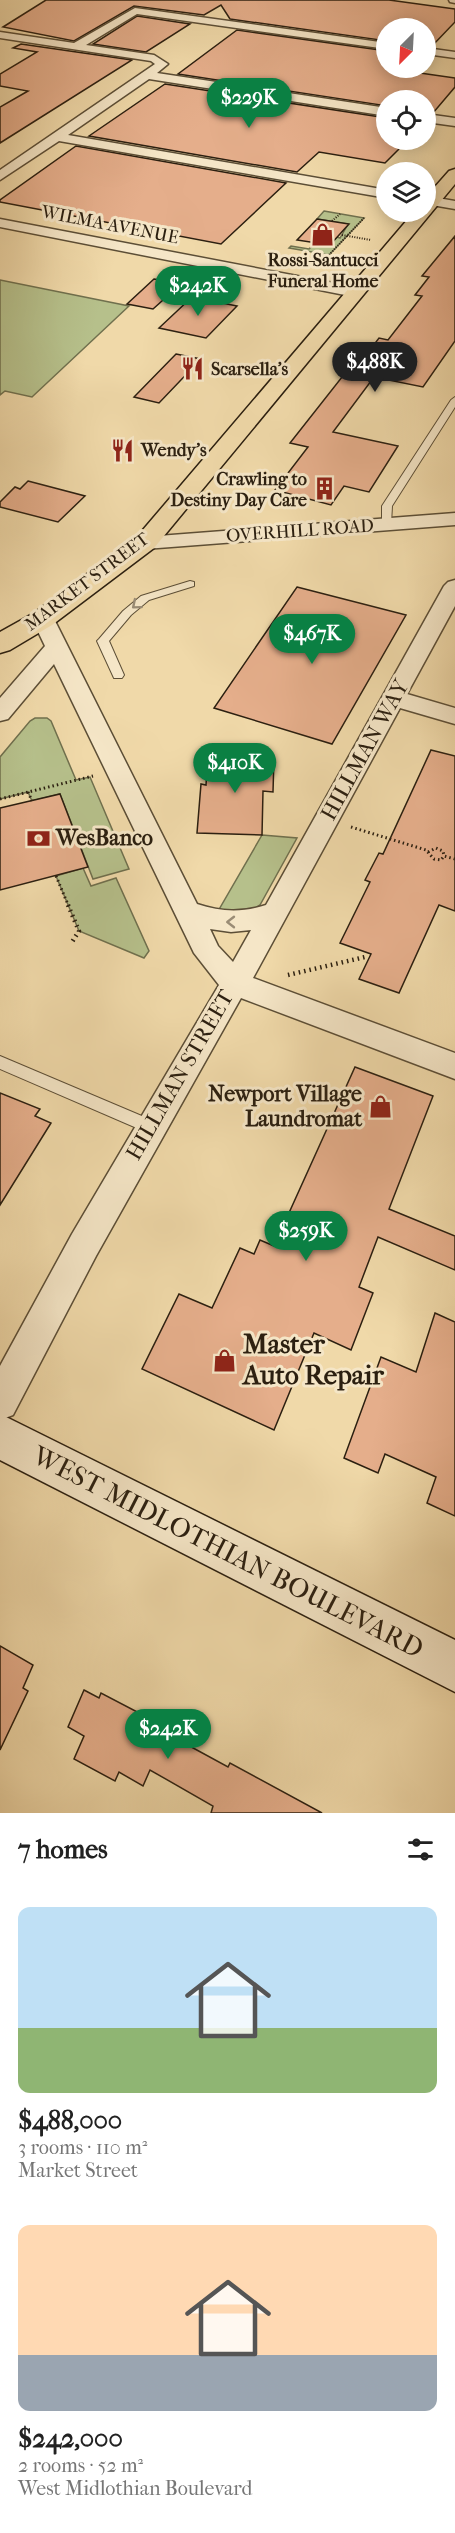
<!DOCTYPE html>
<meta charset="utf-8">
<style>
:root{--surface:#fff;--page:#f2f2f2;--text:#222;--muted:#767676;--accent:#0b8043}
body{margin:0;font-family:"IM FELL French Canon",serif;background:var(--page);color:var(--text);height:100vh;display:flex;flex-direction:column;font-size:22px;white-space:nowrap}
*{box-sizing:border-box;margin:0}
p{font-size:20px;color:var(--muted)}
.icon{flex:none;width:33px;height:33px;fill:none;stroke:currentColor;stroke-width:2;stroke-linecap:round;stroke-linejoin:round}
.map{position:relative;height:1813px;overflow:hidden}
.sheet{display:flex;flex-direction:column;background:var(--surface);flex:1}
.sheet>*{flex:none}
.needle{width:39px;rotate:204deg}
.buttons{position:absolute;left:376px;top:18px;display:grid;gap:12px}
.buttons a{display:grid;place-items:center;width:60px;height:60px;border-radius:50%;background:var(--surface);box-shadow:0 3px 15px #0003;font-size:30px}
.price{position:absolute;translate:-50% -51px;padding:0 14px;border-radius:21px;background:var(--accent);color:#fff;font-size:20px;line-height:39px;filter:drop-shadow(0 2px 3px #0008)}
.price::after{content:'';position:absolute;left:50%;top:36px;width:18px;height:14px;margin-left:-9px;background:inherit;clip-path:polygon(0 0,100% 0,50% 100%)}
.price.on{background:#222;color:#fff}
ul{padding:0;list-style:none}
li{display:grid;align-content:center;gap:12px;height:318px;padding:0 18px}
li span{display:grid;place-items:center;height:186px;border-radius:12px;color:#555}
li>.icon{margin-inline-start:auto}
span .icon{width:108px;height:108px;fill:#fffc;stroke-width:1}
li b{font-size:26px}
h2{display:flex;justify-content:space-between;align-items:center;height:72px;padding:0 18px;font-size:26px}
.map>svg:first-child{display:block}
.green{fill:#b6c08b;stroke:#70704e;stroke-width:1.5}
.building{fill:#e5ae8b;stroke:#2b1f10;stroke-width:1.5}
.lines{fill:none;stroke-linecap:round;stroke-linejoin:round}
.lane-casing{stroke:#5c4e36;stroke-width:2}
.street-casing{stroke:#5c4e36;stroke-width:3}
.secondary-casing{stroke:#2b1f10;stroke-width:3}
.primary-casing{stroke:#2b1f10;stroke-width:3}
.path-far2{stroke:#2b1f10;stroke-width:2;stroke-dasharray:1 1.5;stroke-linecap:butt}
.path-far1{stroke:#2b1f10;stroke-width:3;stroke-dasharray:1.5 3;stroke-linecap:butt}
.path{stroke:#2b1f10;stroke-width:4.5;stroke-dasharray:1.5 4;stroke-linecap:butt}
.lane{fill:#f5e6c7;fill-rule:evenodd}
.street{fill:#f5e6c7;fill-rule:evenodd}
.secondary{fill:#f5e6c7;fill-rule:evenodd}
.primary{fill:#f0d9a9;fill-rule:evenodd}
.oneway{stroke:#9a8c75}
.labels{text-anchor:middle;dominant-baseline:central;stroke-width:6;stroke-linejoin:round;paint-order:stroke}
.far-street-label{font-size:18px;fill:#2b1f10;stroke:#f5e6c7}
.far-poi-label{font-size:18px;font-weight:bold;fill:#2b1f10;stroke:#f5e6c7;text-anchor:start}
.street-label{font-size:22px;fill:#2b1f10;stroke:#f5e6c7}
.poi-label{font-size:22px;font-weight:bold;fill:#2b1f10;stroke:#f5e6c7;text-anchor:start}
.near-poi-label{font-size:27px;font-weight:bold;fill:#2b1f10;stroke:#f5e6c7;text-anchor:start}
.near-street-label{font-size:27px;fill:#2b1f10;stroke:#f5e6c7}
</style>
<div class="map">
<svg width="455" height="1813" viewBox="0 0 455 1813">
<rect width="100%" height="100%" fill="#f0d9a9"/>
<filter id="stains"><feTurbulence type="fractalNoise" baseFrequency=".00333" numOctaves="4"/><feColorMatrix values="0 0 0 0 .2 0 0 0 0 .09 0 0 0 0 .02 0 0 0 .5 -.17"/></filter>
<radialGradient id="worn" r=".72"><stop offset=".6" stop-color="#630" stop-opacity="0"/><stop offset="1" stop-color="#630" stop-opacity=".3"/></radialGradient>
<g class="green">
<polygon points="324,211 364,218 329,255 289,248 291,246 309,249 315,243 329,245 337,237 340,238 348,224 317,219"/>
<polygon points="0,280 129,306 32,397 5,391 0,395"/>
<polygon points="35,718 47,718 51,721 76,780 90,777 129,869 93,879 60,794 32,801 28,792 0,799 0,757 30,721"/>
<polygon points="262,835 297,838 260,905 249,912 217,913"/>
<polygon points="83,868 91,886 116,878 149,951 144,958 79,931 56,876"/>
</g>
<g class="building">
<polygon points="46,0 389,0 455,9 455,22 432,46 426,46 426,28 387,28 387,41 230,19 221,5 204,15 134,6 74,41 3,27"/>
<polygon points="137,16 190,24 146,52 93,44"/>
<polygon points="237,30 387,51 387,68 410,68 406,71 455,78 455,87 433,113 426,112 426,100 387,100 387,106 178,74"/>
<polygon points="21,44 132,60 0,143 0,107 28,91 0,86 0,74 37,52 13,48"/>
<polygon points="165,84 387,118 387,140 408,140 385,163 319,152 297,172 89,136"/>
<polygon points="76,146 286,183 221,244 0,202 0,200"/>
<polygon points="317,219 349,224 330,245 297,240"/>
<polygon points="455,236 455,341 423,387 374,377 333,432 398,446 369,492 344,486 331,505 275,490 308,447 290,443 357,358 363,359 379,338 388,340 422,296 415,295 429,277 422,276"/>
<polygon points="154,279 181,284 153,309 127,304"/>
<polygon points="192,297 237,306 206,338 159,328"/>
<polygon points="176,354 201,359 159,403 134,397"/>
<polygon points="28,481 85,496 58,522 0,507 0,502 15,487 20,489"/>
<polygon points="297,587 406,615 332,744 214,708"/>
<polygon points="431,750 455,756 455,911 439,905 399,993 359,979 371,954 340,943 370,882 365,880 379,853 383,854"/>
<polygon points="208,754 274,757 273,792 263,791 262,835 197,833 201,784 206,785"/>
<polygon points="60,794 88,867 0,890 0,808"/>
<polygon points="355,1067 433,1096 389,1209 455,1236 455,1270 378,1237 359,1287 373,1293 351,1350 314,1333 274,1430 142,1369 179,1294 212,1308 240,1248 254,1254 260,1240 274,1246"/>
<polygon points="0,1093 40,1109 35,1116 51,1123 0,1205"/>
<polygon points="435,1313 455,1322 455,1516 427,1503 436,1477 385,1454 378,1473 344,1458 381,1357 416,1372"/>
<polygon points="0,1646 33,1665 23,1688 28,1691 0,1750"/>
<polygon points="84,1690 99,1698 101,1693 164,1726 163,1731 184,1743 228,1767 230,1763 322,1813 211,1813 213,1806 150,1770 143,1786 119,1772 115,1781 74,1759 84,1736 68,1727"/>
</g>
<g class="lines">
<defs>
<g id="lane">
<polygon points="455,397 455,407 392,506 391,524 386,527 382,526 382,506 451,400"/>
<polygon points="190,581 194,582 194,586 149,600 131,615 109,641 124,675 122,678 114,678 97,641 99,639 123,611 141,596"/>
<polygon points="0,1056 156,1122 159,1127 156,1132 151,1134 146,1132 0,1069"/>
</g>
<g id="street">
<polygon points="449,0 455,0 455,3 450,2"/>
<polygon points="135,8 387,43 387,49 137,14 86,45 154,55 168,64 157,73 387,108 387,116 149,79 68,135 387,190 387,198 59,141 0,180 0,170 155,64 151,61 0,38 0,32 74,43"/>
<polygon points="426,48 455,52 455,58 426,54"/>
<polygon points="426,114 455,118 455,126 426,122"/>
<polygon points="426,196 455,201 455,209 426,204"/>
<polygon points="0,219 355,287 363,292 355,297 0,227"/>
<polygon points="455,513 455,525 145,549 138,547 135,543 138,539 145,537"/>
<path d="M 455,580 L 455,606 L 407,694 L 455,708 L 455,724 L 400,708 L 253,978 L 455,1053 L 455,1079 L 241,998 L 96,1256 L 13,1415 L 0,1420 L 0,1366 L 72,1234 L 219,985 L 194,953 L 54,664 L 8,719 L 0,721 L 0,698 L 45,646 L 32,619 L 35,614 L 43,612 L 51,614 L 54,619 L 197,904 C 221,912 242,913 266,905 L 444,586 L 448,582 ZM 210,929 L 231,932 L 251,930 L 233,962 L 218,946 Z"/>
</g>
<polygon id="secondary" points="0,1414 455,1640 455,1692 0,1460"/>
<polygon id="primary" points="455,169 455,184 154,548 52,625 10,650 0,653 0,632 34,613 136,538 414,212 426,212 426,197 449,171"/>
</defs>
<use href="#lane" class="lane-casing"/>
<use href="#street" class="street-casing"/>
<use href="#secondary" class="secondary-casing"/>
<use href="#primary" class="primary-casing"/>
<g class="path-far2">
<polyline points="332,221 340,214"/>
<polyline points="342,235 371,240"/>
<polyline points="329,255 364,218"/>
</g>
<g class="path-far1">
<polyline points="28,792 32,801"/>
<polyline points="0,799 93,776"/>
<polyline points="351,827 426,850 434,859 441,860 444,856 455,859"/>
<polyline points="428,852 436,848 443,851 444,856"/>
<polyline points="56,876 69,907"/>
</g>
<g class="path">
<polyline points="68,905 79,931 72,942"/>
<polyline points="288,975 365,957"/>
</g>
<use href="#lane" class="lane"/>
<use href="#street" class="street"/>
<use href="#secondary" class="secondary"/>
<use href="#primary" class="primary"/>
</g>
<defs><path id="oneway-chevron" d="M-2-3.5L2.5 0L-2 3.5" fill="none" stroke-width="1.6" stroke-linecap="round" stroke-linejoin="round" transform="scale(1.5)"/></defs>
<g class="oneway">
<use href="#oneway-chevron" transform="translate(136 605) rotate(140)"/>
<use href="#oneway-chevron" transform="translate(231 922) rotate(-180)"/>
</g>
<defs>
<symbol id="shop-bare" viewBox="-9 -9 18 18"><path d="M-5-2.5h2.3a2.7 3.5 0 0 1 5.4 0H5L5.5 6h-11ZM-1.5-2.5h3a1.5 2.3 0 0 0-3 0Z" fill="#8f2418" stroke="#f5e6c7" stroke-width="2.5" paint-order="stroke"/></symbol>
<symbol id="restaurant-bare" viewBox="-9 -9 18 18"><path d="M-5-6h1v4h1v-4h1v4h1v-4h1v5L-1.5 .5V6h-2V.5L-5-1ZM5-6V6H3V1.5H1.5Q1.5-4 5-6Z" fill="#8f2418" stroke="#f5e6c7" stroke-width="2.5" paint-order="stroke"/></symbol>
<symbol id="building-bare" viewBox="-9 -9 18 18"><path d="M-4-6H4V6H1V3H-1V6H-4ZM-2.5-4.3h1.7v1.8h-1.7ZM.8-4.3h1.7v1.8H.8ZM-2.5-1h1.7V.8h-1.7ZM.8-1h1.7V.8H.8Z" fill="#8f2418" stroke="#f5e6c7" stroke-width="2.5" paint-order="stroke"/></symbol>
<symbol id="bank-bare" viewBox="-9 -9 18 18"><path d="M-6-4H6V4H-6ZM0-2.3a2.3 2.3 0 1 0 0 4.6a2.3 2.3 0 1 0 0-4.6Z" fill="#8f2418" stroke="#f5e6c7" stroke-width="2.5" paint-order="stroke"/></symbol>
</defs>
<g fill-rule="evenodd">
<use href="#shop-bare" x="306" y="218" width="33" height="33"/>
<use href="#restaurant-bare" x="176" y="352" width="33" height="33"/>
<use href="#restaurant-bare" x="106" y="434" width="33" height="33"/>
<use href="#building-bare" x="308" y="472" width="33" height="33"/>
<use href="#bank-bare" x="22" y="822" width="33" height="33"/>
<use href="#shop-bare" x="364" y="1090" width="33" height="33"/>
<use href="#shop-bare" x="208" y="1344" width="33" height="33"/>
</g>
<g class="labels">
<g class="far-street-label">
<text transform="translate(110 225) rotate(11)">WILMA AVENUE</text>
<text transform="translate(300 531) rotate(-4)">OVERHILL ROAD</text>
<text transform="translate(87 582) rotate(-37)">MARKET STREET</text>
</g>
<g class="far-poi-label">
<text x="323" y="260" text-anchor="middle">Rossi-Santucci<tspan x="323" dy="21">Funeral Home</tspan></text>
<text x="211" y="369">Scarsella's</text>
<text x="141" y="450">Wendy's</text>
<text x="307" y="479" text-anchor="end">Crawling to<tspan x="307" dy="21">Destiny Day Care</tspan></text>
</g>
<g class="street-label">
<text transform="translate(365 750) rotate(-61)">HILLMAN WAY</text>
<text transform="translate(180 1075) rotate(-60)">HILLMAN STREET</text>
</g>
<g class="poi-label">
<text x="56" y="838">WesBanco</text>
<text x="362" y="1094" text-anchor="end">Newport Village<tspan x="362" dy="25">Laundromat</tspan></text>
</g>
<g class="near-poi-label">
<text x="243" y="1344">Master<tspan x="243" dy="31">Auto Repair</tspan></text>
</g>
<g class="near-street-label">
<text transform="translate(228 1552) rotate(27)">WEST MIDLOTHIAN BOULEVARD</text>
</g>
</g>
<rect width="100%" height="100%" filter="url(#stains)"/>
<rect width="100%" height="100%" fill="url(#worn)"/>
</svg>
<div class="buttons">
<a><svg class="needle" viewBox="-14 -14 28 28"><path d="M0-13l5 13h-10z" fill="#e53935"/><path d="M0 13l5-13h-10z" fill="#767676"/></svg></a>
<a><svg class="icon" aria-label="locate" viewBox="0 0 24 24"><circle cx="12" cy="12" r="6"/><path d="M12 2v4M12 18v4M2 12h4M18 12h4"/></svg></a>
<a><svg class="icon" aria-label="layers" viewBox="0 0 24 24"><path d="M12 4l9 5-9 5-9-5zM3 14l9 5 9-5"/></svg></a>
</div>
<b class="price" style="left:249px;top:129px">$229K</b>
<b class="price" style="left:198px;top:317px">$242K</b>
<b class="price on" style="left:375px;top:393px">$488K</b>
<b class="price" style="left:312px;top:665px">$467K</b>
<b class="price" style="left:235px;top:794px">$410K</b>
<b class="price" style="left:306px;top:1262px">$259K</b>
<b class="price" style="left:168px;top:1760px">$242K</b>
</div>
<section class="sheet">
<h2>7 homes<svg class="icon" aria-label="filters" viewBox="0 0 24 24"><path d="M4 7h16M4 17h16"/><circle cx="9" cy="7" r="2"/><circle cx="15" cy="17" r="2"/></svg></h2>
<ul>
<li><span style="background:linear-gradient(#bfe0f5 65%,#8fb573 0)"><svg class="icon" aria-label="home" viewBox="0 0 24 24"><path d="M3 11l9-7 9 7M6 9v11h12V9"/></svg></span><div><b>$488,000</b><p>3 rooms · 110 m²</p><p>Market Street</p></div></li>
<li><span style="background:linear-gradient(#ffd9b3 70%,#9aa5b1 0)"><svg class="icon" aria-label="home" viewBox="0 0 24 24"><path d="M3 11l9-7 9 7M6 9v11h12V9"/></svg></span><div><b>$242,000</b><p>2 rooms · 52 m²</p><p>West Midlothian Boulevard</p></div></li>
</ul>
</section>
